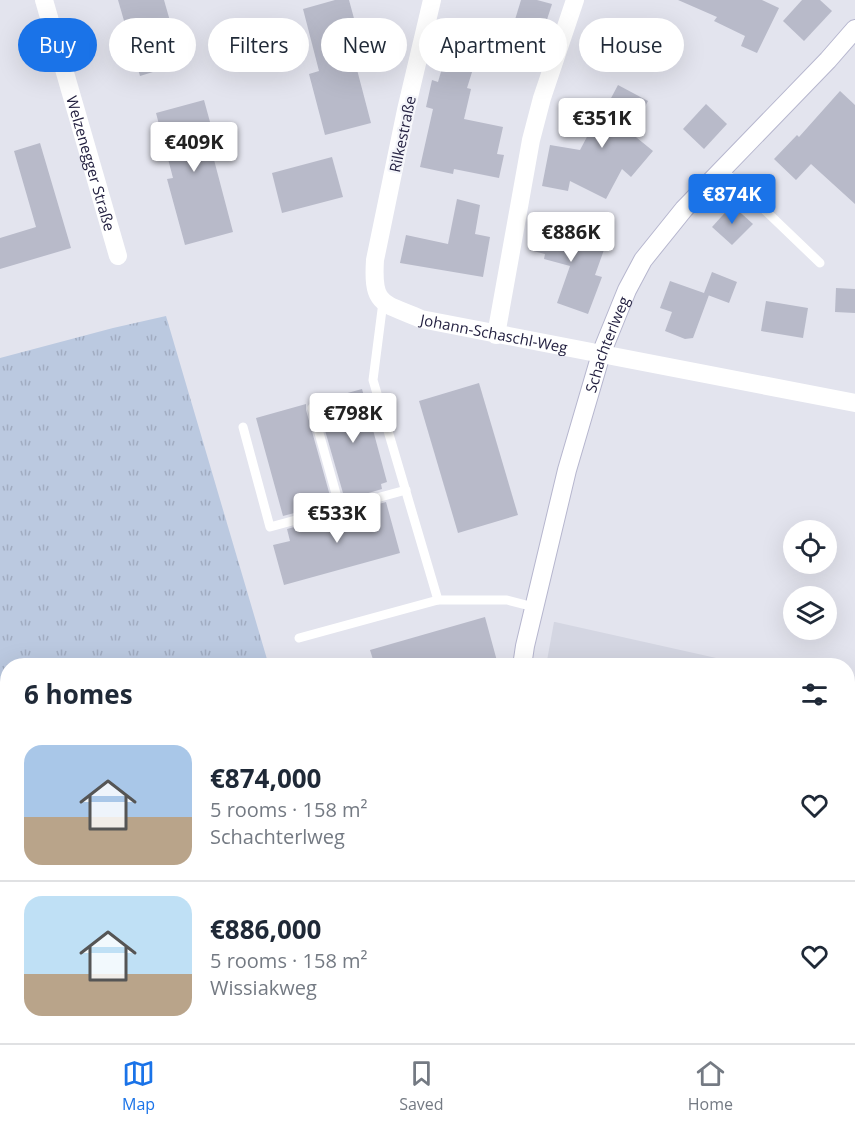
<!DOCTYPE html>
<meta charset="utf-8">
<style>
:root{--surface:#fff;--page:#f2f2f3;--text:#1f2937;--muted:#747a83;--line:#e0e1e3;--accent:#1a73e8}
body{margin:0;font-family:"Open Sans",sans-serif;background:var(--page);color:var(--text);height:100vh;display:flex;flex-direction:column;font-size:22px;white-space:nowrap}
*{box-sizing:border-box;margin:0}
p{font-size:20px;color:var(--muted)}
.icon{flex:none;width:33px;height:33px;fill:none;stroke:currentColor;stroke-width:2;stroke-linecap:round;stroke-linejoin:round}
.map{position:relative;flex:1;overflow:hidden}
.panel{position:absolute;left:0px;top:658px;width:855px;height:386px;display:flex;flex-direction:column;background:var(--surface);border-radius:24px 24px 0 0;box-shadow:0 6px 24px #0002}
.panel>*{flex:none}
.guide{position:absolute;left:18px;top:18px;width:819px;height:54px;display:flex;gap:12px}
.fabs{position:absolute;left:783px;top:520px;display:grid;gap:12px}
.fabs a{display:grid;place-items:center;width:54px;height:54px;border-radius:50%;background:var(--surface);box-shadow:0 6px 24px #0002;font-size:30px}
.price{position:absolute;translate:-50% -51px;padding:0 14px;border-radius:6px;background:#fff;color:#222;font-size:20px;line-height:39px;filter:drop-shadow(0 2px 3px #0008)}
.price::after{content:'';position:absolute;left:50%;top:36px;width:18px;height:14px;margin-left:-9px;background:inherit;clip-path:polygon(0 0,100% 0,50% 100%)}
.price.on{background:var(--accent);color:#fff}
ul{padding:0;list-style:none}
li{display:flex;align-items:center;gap:18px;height:150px;padding:0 24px}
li+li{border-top:2px solid var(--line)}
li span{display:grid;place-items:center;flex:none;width:168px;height:120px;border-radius:18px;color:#555}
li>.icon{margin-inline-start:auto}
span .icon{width:72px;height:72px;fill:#fffc;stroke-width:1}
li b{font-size:26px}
h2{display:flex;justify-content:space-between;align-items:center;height:72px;padding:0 24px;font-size:26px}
.chip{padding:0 21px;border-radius:27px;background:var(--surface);box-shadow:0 6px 24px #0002;font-size:21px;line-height:54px}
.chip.on{background:var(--accent);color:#fff}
.dock{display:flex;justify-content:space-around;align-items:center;height:84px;border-top:2px solid var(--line);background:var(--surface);font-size:16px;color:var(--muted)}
.dock a{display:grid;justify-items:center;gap:3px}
.dock .on{color:var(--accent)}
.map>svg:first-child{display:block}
.built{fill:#d4d6e2}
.grass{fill:url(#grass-tufts)}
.building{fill:#b8bac9}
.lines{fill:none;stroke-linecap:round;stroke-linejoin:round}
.secondary-casing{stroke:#b6b6ce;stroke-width:20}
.lane{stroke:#fff;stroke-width:9}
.street{stroke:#fff;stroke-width:18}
.secondary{stroke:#fff;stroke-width:18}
.labels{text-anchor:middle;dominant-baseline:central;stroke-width:4.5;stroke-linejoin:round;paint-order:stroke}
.street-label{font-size:15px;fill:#242141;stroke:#f4f5fa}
</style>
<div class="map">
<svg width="855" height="1043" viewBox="0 0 855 1043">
<defs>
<pattern id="grass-tufts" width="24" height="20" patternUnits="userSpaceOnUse" patternTransform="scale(1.5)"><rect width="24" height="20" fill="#bbc9e0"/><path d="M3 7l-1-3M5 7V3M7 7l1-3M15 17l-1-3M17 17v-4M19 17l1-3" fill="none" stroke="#a1acc1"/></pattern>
</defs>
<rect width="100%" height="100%" fill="#e3e4ee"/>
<g class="built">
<polygon points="554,622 555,622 752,666 546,666"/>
<polygon points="848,688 855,689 855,1043 511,1043 511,1037 848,1036"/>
<polygon points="460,1036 460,1043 24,1043 23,1037"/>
</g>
<polygon class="grass" points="166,316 269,666 8,666 7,814 0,726 0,358 113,328"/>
<g class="building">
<polygon points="118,0 164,0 182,63 140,76"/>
<polygon points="335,0 349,0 365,59 355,62 371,123 325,135 309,74 319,71 303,9"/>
<polygon points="521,0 537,0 552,4 543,32 514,23"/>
<polygon points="678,0 762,0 779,8 757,53 741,46 745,36 714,21 717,17"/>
<polygon points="802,0 820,0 832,11 804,41 783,21"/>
<polygon points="449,44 478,53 467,88 471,89 464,119 503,127 497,154 504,155 499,178 454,169 453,174 420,167 433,109 426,107 432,80 438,82"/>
<polygon points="618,85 648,101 631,133 653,151 631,177 622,169 606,199 570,181 568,191 542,186 550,145 580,150 598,116 601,117"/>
<polygon points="840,91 855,105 855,204 811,164 796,180 774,159 797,135 799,137"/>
<polygon points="204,100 219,155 213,156 233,232 185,245 167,179 173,178 156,113"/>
<polygon points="706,104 727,124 704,149 683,129"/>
<polygon points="40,143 71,248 0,269 0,238 36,227 14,151"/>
<polygon points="332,157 343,197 282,213 272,173"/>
<polygon points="457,199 480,205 475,234 490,237 483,277 400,263 406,235 448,244"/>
<polygon points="732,205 753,224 732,245 712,227"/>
<polygon points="537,219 559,224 558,228 573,231 573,236 605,247 595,275 602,277 588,314 557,303 570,266 544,259 545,254 529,250"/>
<polygon points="712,272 737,282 729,303 705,294 709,295 693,338 685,339 665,331 672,312 660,308 670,281 704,293"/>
<polygon points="836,288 855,289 855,313 835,312"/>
<polygon points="766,301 808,308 803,338 761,331"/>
<polygon points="479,383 518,515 458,533 419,401"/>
<polygon points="362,389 387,482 381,484 382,489 345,500 318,406 315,402"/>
<polygon points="306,404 306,410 332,503 283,516 256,418"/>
<polygon points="386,502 400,553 284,585 273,545 290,541 287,529"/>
<polygon points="485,617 497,661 478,666 375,666 370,650"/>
</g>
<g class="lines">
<defs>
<g id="secondary">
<path id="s3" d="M 522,666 L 525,646 L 567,470 L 601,354 L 627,290 L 643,260 L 684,209 L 828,60 L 855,29"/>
<polyline points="488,1036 488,1043"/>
</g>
</defs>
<use href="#secondary" class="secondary-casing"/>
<g class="lane">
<polyline points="722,169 820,263"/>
<polyline points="383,302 373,380 438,600 507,600 534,607"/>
<polyline points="312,408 340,508"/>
<polyline points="243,427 270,527 406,490"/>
<polyline points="299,638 438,600"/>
<polyline points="79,1036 81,1043"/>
<polyline points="562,1036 564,1043"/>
<polyline points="775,1036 790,1043"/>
<polyline points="50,1043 52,1036"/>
</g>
<g class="street">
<path id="s1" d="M 44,0 L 118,256"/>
<path id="s2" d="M 432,0 L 406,110 L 375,260 C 372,307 383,302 421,319 L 855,403"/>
<polyline points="496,335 531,140 542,98 575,0"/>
</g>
<use href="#secondary" class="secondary"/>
</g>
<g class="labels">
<g class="street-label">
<text transform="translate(402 134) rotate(-78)">Rilkestraße</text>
<text stroke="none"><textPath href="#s1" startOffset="170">Welzenegger Straße</textPath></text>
<text stroke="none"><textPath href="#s2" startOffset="426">Johann-Schaschl-Weg</textPath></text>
<text stroke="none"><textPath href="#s3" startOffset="333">Schachterlweg</textPath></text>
</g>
</g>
</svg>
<div class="fabs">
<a><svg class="icon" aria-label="locate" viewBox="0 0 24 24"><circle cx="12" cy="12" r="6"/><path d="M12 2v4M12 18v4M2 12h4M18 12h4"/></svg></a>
<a><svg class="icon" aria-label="layers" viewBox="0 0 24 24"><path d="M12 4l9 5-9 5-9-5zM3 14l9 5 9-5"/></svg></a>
</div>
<b class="price" style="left:602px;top:149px">€351K</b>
<b class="price" style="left:194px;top:173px">€409K</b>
<b class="price on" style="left:732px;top:225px">€874K</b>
<b class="price" style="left:571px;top:263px">€886K</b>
<b class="price" style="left:353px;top:444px">€798K</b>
<b class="price" style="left:337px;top:544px">€533K</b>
<div class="guide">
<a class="chip on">Buy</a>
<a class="chip">Rent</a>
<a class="chip">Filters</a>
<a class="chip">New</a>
<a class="chip">Apartment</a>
<a class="chip">House</a>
</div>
<section class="panel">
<h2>6 homes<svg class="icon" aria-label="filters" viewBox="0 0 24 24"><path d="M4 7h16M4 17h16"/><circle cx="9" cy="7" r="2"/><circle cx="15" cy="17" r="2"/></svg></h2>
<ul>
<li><span style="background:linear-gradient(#a9c7e8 60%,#b9a48a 0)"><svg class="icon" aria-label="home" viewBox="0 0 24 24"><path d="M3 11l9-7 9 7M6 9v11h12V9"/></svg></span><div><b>€874,000</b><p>5 rooms · 158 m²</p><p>Schachterlweg</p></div><svg class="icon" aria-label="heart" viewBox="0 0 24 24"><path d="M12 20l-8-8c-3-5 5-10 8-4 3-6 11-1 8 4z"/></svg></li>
<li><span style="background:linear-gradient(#bfe0f5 65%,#b9a48a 0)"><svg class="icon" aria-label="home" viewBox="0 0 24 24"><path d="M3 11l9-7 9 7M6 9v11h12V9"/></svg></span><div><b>€886,000</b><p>5 rooms · 158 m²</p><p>Wissiakweg</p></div><svg class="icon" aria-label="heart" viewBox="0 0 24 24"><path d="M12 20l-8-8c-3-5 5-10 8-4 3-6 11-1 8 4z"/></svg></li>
</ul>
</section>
</div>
<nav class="dock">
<a class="on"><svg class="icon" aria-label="map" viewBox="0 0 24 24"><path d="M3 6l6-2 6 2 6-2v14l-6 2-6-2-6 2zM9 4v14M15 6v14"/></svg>Map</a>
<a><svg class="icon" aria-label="saved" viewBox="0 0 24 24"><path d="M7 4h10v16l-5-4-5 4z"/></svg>Saved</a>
<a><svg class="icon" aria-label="home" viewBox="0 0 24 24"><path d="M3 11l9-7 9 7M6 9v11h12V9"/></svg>Home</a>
</nav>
